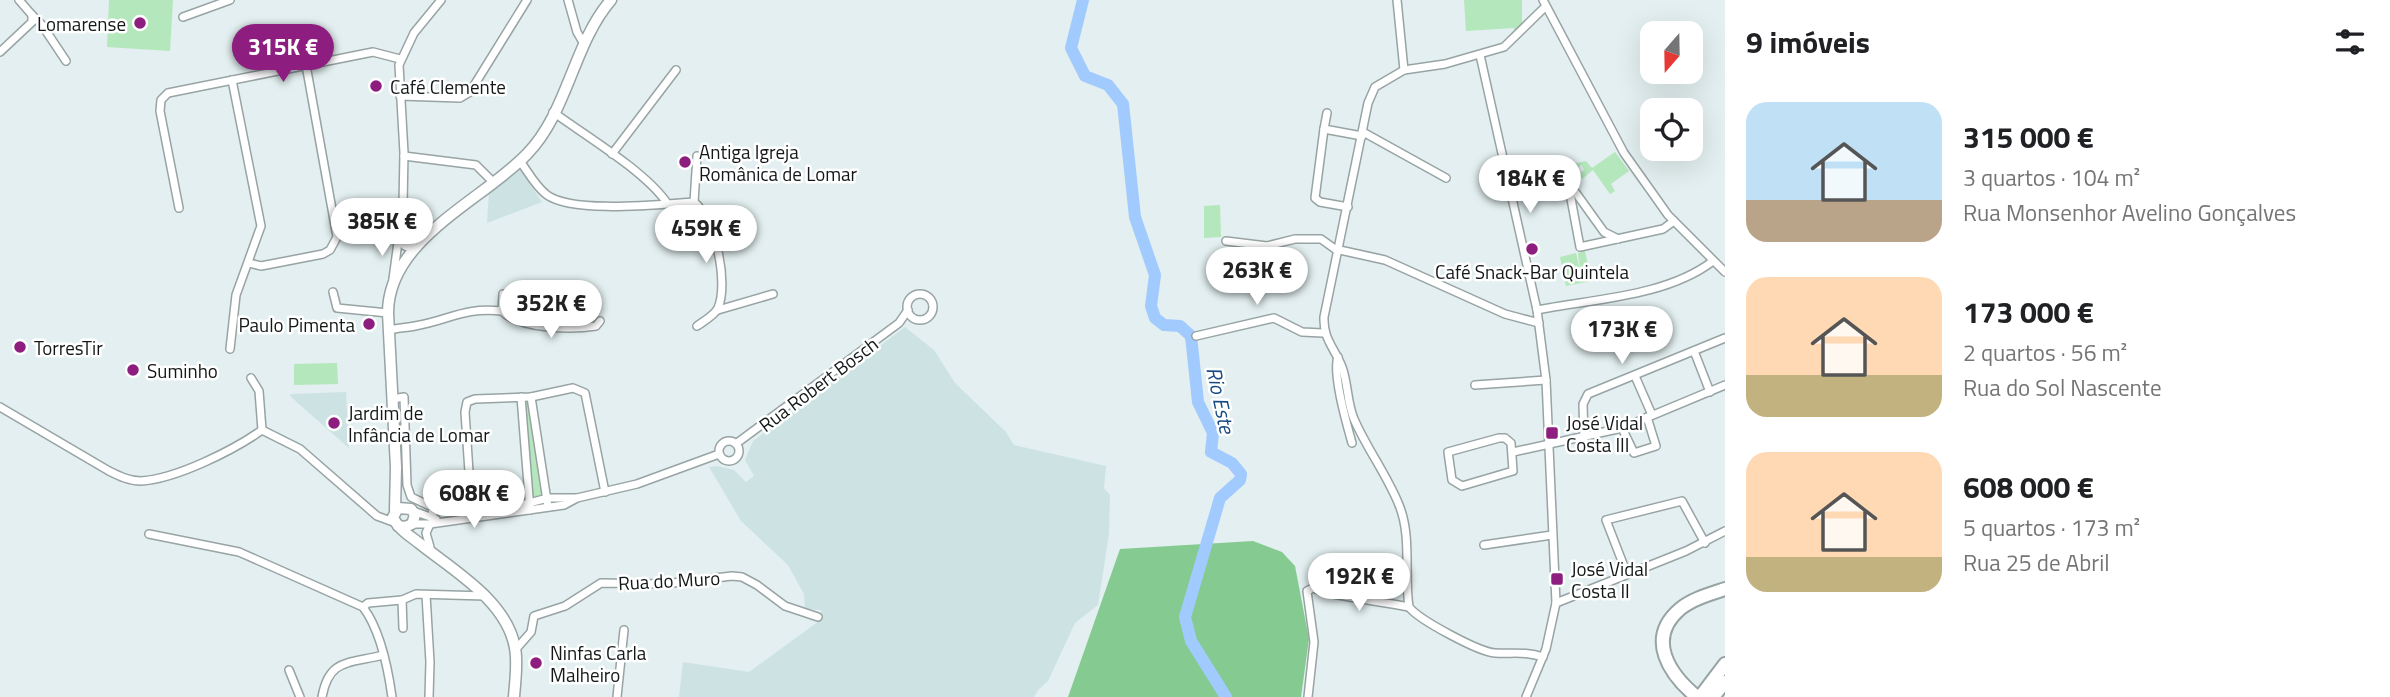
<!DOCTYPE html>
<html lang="pt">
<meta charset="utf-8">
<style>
:root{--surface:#fff;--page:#f6f6f6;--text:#202124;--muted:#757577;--accent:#8d1d7f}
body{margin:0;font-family:"Titillium Web",sans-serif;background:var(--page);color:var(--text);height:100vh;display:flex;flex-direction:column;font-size:26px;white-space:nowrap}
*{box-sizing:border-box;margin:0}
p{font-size:23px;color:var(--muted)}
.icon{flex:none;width:38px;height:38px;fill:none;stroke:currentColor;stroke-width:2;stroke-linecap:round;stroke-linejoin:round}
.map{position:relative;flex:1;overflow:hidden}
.side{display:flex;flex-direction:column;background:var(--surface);width:665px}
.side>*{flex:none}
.needle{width:46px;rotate:200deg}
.buttons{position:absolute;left:1640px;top:21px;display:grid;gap:14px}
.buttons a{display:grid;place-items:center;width:63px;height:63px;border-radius:14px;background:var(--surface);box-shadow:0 7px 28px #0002;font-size:35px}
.price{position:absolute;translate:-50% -60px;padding:0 16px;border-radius:24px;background:#fff;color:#222;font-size:23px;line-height:46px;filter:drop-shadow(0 2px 4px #0008)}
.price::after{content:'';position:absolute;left:50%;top:42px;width:21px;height:16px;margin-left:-10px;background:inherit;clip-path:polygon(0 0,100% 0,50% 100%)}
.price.current{background:var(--accent);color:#fff}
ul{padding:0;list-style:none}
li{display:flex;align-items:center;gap:21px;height:175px;padding:0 21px}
li span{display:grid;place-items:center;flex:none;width:196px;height:140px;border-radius:21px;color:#555}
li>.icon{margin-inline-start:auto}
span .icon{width:84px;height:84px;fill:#fffc;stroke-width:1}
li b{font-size:30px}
h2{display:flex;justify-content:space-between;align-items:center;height:84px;padding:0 21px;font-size:30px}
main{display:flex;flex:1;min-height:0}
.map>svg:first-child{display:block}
.built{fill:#cde3e3}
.green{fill:#b4e7bb}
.forest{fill:#85cb91}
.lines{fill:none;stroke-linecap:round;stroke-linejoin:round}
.river{stroke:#a1cafe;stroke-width:12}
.minor-casing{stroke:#98a3a4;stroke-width:10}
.secondary-casing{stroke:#98a3a4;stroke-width:13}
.motorway-casing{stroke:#98a3a4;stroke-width:16}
.minor{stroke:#fff;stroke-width:7}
.secondary{stroke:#fff;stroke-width:10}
.motorway{stroke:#fff;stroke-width:12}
.poi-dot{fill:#8d1d7f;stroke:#fff;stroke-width:2.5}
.labels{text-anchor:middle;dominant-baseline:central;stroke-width:5;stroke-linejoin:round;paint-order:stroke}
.poi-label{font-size:19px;fill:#131717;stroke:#fff;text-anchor:start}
.street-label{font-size:19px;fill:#131717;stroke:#fff}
.water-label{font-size:21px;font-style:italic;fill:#174983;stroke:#fff}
</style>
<main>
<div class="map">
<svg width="1725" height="697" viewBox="0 0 1725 697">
<rect width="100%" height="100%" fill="#e3eff0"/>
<g class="built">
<polygon points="519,168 542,202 487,223 489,192"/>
<polygon points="905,327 934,350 955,383 1006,432 1014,445 1106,466 1104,488 1110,495 1109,534 1098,605 1075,623 1048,681 1038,690 1034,697 679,697 683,662 749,672 822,619 821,610 805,609 804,594 788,565 741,521 709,467 717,466 734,470 746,482 754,476 745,460 753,441"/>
<polygon points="346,392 349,448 291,397 290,394"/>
</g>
<g class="green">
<polygon points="109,0 173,0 170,51 107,47"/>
<polygon points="1464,0 1522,0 1522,28 1515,33 1514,28 1466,31"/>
<polygon points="1615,152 1629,171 1611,184 1615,191 1610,194 1593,170 1582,179 1579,174 1584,170 1582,165 1575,169 1572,164 1586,161 1592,168"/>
<polygon points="1220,205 1221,237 1204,238 1204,206"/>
<polygon points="1585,251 1590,274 1600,272 1601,279 1566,286 1560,257 1576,253 1580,270 1578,253"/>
<polygon points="337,363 338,384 294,385 294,364"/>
<polygon points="529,399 544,495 530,497 523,400"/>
</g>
<polygon class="forest" points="1253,541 1282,552 1295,566 1309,639 1301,697 1068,697 1120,549"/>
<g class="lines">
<polyline class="river" points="1083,0 1071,48 1085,76 1108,85 1123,104 1135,217 1155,275 1151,306 1155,318 1164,325 1180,326 1191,336 1198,402 1213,433 1211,452 1232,463 1241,474 1240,480 1220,498 1185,617 1191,641 1226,697"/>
<defs>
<g id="minor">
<polyline points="568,0 577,32 584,44"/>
<polyline points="1397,0 1404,70"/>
<polyline points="1543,0 1624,153 1668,215 1725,272"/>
<polyline points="32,15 42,25 66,61"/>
<polyline points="183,17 230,0"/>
<polyline points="0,52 32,22 32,15 19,0"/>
<polyline points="1480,55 1537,310 1546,380 1556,603 1546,649 1526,697"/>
<polyline points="400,96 460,98 470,92 527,0"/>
<path d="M 553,112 C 586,136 645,171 667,203"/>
<polyline points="1327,113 1324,129 1362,136"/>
<polyline points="1324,129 1315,198 1320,202 1348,207"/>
<polyline points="1363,132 1446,178"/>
<polyline points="612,154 676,70"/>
<polyline points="404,156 476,165 493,182"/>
<path d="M 520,161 C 528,172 536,187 547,195 C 574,214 661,204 694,202"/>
<polyline points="1566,172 1580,247 1663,229 1674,221"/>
<polyline points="1570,190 1576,193 1604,232 1618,239"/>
<path d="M 694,202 C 715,218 729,283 718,308 C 715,315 704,321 697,326"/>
<polyline points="694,202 697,156"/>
<polyline points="179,208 160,111 161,100 168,93 373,52 400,59"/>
<polyline points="398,239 405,246 415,250 403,213"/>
<polyline points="1226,241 1267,246 1295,239 1321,239 1335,249 1385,260 1505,314 1539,323"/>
<polyline points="249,263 261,266 323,254 330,250 337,237 306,65"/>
<polyline points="393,279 403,205 404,153 399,65 414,33 441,0"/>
<polyline points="333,292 337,308 388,313"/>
<circle cx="920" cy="307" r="13"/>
<polyline points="718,310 773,294"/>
<path d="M 1537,310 C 1592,299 1666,297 1713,261"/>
<path d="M 502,311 C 519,329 572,330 596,326 L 600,321"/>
<path d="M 388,331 C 397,327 406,328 415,326 C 450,320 463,307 502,311 L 503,294"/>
<polyline points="1196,336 1274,318 1302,332 1323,333"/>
<polyline points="230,349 236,295 261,226 232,80"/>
<polyline points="1694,351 1710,392"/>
<path d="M 1338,357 C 1332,374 1347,425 1352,443"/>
<polyline points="1635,376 1652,415"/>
<polyline points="251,378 259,391 262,430"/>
<polyline points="1475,385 1546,380"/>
<polyline points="521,397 530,510"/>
<polyline points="531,397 548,507"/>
<polyline points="392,399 404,397 407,485 411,497 432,507 433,518"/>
<path d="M 0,407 L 109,471 C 119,476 129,481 141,481 C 176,479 234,450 262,430"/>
<polyline points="1622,428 1634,453 1656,446 1647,417"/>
<polyline points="262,430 300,449 377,516 396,523"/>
<polygon points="1499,438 1505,438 1511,443 1513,471 1462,486 1452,480 1448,452"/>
<polyline points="1584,439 1583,404 1588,394 1725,338"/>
<circle cx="729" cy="451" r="10"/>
<polyline points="737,443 899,323 908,310"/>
<polyline points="1513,452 1622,428 1725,385"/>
<polyline points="502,510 548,498 576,498"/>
<polyline points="413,511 436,519"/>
<polyline points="472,517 465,412 467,402 475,399 531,397 573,388 585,393 605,492"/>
<polyline points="412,524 430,524 564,505 577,498 637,484 719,454"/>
<polyline points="430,524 426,533 430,547"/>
<path d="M 149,534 L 239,552 L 363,607 C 381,631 388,668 392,697"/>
<polyline points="1484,545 1552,535"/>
<polyline points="1627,574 1606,520 1682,501 1705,543"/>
<polyline points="426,595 430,662 429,697"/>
<polyline points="402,600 403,628"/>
<polyline points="1556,603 1686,551 1725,531"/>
<polyline points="363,607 368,603 402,600 416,594 485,596"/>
<polyline points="516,649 531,632 534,616 565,606 601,583 664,584 732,576 742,577 757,585 785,606 818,617"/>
<path d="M 1543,657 C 1525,651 1513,654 1495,653 C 1479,652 1419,620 1409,607 C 1404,575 1412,536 1399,505 C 1387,475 1367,449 1354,419 C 1347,403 1348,383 1342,367 C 1334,347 1323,339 1324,317 L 1368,103 L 1375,87 L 1404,70 L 1445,64 L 1504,47 L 1544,8"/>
<polyline points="289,670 300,697"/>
<path d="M 322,697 C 329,658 349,664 383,655"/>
<polyline points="617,697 624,630"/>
<path d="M 1308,697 L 1314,642 L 1307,591 L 1313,588 C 1344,599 1376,600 1409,607"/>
</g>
<g id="secondary">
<path d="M 395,510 L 396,467 L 388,313 C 388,239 482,201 527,154 C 568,112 573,44 611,0"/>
<path d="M 398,526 L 405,527 L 412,524 L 415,515 L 411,509 L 398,508 L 393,517 C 397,528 410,536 419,543 C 454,571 507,601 515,648 C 518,663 515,682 514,697"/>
</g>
<g id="motorway">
<path d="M 1697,697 C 1670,675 1645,639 1680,609 C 1692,599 1710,594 1725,589"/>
<polyline points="1700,697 1725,664"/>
<polyline points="1713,697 1725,682"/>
</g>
</defs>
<use href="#minor" class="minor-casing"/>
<use href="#secondary" class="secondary-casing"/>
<use href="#motorway" class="motorway-casing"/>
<use href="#minor" class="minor"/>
<use href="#secondary" class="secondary"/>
<use href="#motorway" class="motorway"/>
</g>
<g class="poi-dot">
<circle cx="140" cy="23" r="7"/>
<circle cx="376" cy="86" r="7"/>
<circle cx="685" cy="162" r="7"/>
<circle cx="1532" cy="249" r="7"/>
<circle cx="369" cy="324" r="7"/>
<circle cx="20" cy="347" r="7"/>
<circle cx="133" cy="370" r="7"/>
<circle cx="334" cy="423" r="7"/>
<rect x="1545" y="426" width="14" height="14" rx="3.5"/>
<rect x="1550" y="572" width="14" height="14" rx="3.5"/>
<circle cx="536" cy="663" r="7"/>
</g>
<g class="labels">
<g class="poi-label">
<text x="126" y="23" text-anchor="end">Lomarense</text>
<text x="390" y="86">Café Clemente</text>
<text x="699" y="151">Antiga Igreja<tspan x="699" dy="22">Românica de Lomar</tspan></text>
<text x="1532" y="271" text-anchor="middle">Café Snack-Bar Quintela</text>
<text x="355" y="324" text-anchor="end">Paulo Pimenta</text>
<text x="34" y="347">TorresTir</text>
<text x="147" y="370">Suminho</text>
<text x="348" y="412">Jardim de<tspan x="348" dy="22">Infância de Lomar</tspan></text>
<text x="1566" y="422">José Vidal<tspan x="1566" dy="22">Costa III</tspan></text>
<text x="1571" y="568">José Vidal<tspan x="1571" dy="22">Costa II</tspan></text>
<text x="550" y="652">Ninfas Carla<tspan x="550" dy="22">Malheiro</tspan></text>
</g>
<g class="street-label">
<text transform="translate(818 384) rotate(-37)">Rua Robert Bosch</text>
<text transform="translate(669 580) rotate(-3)">Rua do Muro</text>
</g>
<g class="water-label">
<text transform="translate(1221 400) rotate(78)">Rio Este</text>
</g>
</g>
</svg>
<div class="buttons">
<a><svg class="needle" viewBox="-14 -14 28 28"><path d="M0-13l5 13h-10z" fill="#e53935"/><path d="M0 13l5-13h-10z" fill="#757577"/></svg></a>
<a><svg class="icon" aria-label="locate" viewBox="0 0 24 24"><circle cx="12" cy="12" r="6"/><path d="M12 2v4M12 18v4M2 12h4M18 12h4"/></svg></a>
</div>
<b class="price current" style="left:283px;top:84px">315K €</b>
<b class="price" style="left:1530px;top:215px">184K €</b>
<b class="price" style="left:382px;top:258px">385K €</b>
<b class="price" style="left:706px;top:265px">459K €</b>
<b class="price" style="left:1257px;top:307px">263K €</b>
<b class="price" style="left:551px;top:340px">352K €</b>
<b class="price" style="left:1622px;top:366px">173K €</b>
<b class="price" style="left:474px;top:530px">608K €</b>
<b class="price" style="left:1359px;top:613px">192K €</b>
</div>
<section class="side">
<h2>9 imóveis<svg class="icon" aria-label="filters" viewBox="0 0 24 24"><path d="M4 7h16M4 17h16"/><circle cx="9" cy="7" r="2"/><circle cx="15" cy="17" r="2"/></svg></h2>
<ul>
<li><span style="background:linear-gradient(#bfe0f5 70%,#b9a48a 0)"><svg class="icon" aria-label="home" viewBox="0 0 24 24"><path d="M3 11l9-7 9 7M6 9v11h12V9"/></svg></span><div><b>315 000 €</b><p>3 quartos · 104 m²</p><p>Rua Monsenhor Avelino Gonçalves</p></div></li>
<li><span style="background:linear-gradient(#ffd9b3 70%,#c2b280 0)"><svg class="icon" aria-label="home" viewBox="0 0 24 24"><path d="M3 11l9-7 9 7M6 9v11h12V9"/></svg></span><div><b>173 000 €</b><p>2 quartos · 56 m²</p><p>Rua do Sol Nascente</p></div></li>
<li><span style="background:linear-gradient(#ffd9b3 75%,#c2b280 0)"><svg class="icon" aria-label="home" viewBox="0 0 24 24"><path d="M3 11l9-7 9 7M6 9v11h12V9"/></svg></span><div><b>608 000 €</b><p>5 quartos · 173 m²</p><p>Rua 25 de Abril</p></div></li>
</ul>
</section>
</main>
